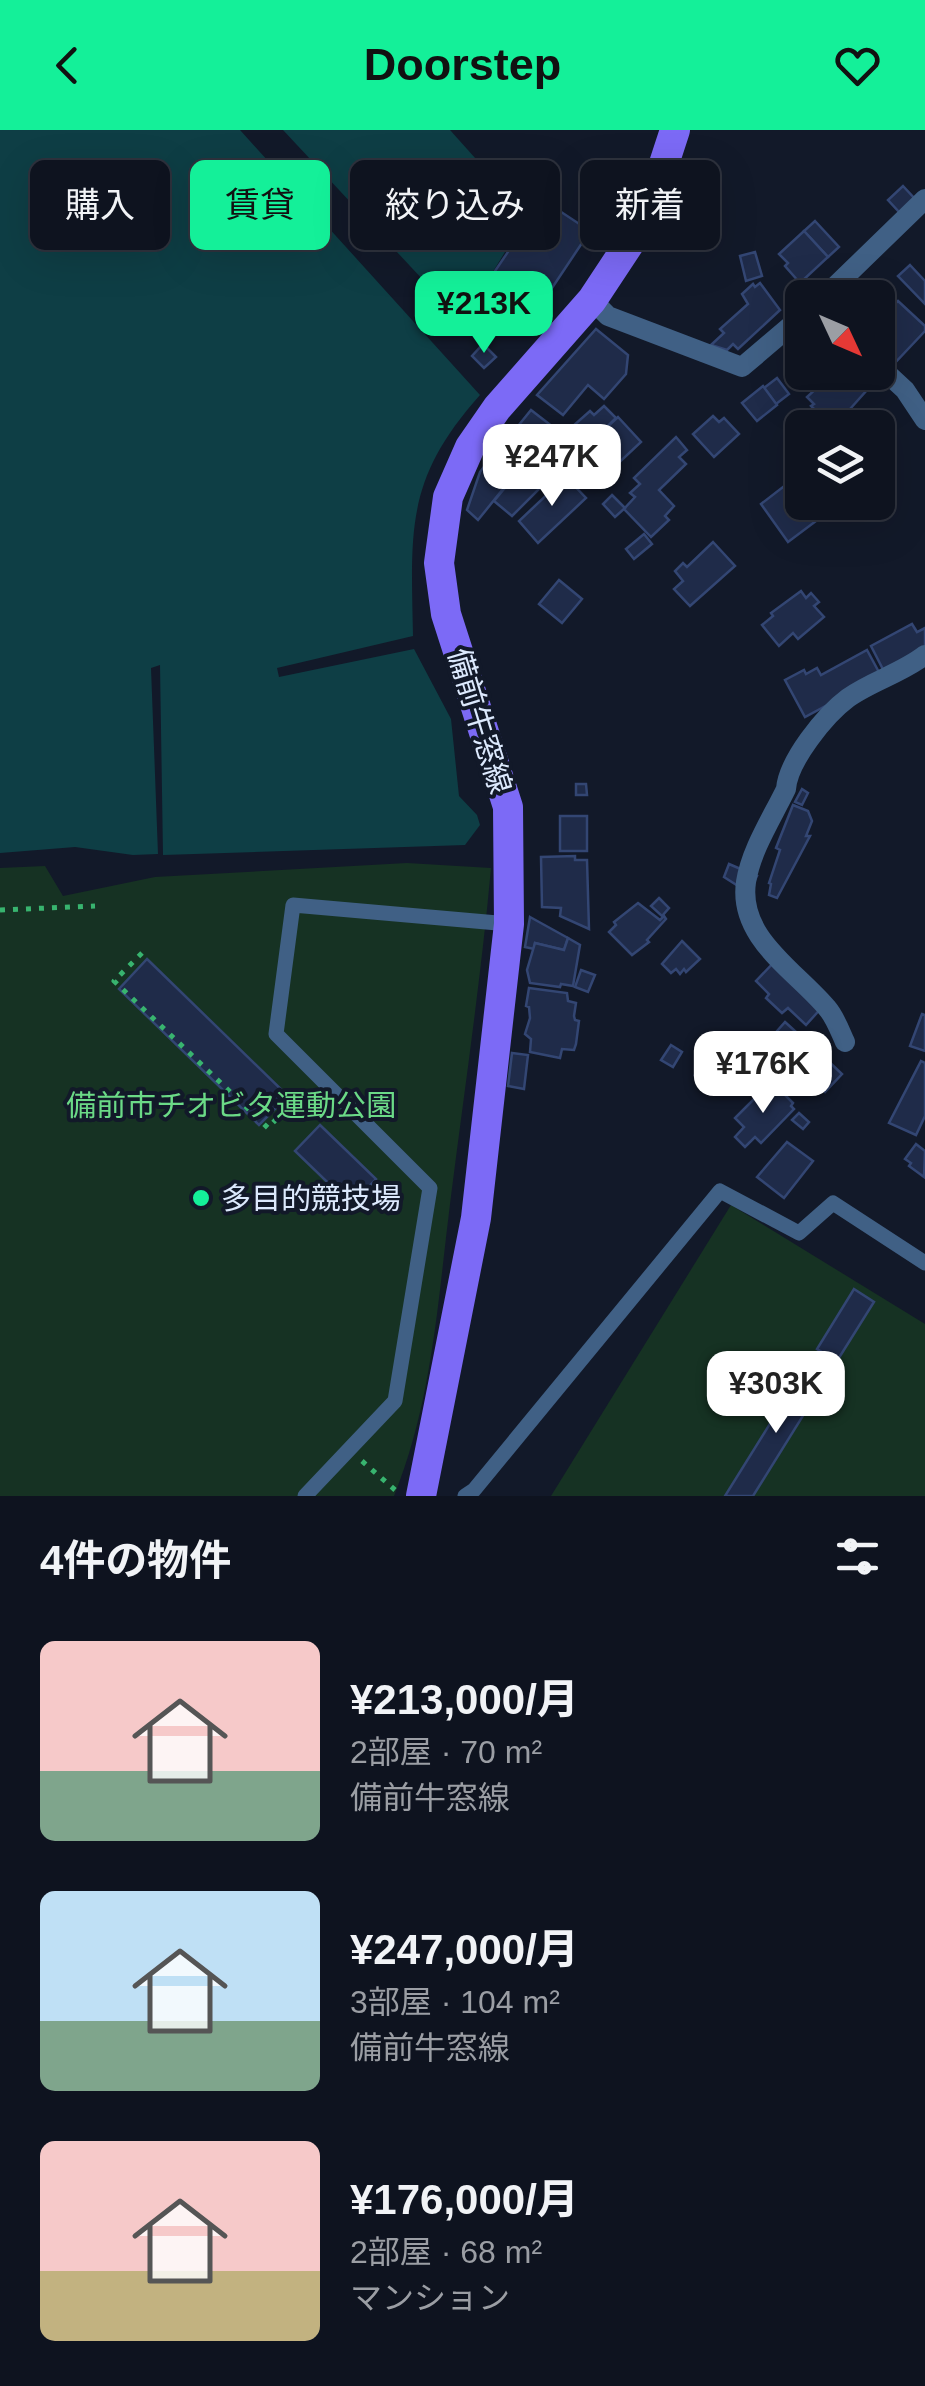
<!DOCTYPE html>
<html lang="ja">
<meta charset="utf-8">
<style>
:root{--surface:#0e131f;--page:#1c202c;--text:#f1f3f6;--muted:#9b9ea4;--line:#2e323d;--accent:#14f099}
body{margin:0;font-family:Arial,"Noto Sans JP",sans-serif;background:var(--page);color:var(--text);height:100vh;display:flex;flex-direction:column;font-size:38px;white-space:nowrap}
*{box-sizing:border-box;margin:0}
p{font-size:32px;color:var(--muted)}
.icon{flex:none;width:55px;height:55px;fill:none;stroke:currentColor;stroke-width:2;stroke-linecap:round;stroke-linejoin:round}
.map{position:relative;height:1366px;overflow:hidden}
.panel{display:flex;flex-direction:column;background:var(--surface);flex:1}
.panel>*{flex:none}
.hud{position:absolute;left:30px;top:30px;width:865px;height:90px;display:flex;gap:20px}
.needle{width:65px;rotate:134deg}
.buttons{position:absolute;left:785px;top:150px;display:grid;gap:20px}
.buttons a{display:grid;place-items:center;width:110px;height:110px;border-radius:15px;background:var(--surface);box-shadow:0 10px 40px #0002,0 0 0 2px var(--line);font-size:50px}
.price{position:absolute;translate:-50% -85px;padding:0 22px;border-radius:20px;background:#fff;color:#222;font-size:32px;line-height:65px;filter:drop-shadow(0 2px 5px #0008)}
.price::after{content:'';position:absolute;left:50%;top:60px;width:30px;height:22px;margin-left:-15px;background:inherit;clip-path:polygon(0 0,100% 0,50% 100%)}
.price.selected{background:var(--accent);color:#111}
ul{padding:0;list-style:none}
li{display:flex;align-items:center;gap:30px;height:250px;padding:0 40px}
li span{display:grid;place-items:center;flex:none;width:280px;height:200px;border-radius:15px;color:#555}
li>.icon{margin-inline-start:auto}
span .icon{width:120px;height:120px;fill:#fffc;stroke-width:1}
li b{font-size:42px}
h2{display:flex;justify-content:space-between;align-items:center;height:120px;padding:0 40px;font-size:42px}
.chip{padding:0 35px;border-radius:15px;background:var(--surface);box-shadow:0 10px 40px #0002,0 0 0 2px var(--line);font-size:35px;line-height:90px}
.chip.selected{background:var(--accent);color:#111}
header{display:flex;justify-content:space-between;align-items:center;height:130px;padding:0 40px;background:var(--accent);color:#111;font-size:45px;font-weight:800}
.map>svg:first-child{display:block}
.green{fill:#163223}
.water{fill:#0e3e45}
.building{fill:#1f2b49;stroke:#334673;stroke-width:2.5}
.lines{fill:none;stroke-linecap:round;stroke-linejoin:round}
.path{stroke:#38b46f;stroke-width:5;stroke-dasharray:5 8;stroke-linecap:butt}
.lane{stroke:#406085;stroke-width:15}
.street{stroke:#406085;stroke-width:20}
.primary{stroke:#7c6af6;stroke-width:30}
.poi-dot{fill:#14f099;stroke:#121929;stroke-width:4}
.labels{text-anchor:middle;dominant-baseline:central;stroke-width:8;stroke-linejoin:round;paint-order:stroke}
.street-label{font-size:30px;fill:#dce9fd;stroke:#121929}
.park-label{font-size:30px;fill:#6bda87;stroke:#121929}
.poi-label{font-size:30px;fill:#dce9fd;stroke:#121929;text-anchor:start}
</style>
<header><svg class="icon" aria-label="back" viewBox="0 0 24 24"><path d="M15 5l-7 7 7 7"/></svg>Doorstep<svg class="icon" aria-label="heart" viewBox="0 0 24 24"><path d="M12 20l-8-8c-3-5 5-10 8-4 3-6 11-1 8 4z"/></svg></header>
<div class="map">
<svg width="925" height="1366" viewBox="0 0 925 1366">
<rect width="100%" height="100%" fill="#121929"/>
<g class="green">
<path d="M 407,733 L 491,738 C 481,848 465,956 451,1066 C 438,1167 433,1270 394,1366 L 0,1366 L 0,738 L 45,736 L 63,766 L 155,747 Z"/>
<polygon points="731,1075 925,1194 925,1366 551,1366"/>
</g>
<g class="water">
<path d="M 0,0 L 240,0 L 480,265 C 405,349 411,400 413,506 L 277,538 L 279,547 L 414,519 L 451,589 L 459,666 L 477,685 L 480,695 L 465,715 L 163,725 L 160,535 L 151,538 L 158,724 L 133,725 L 75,717 L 0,723 Z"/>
<polygon points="283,0 450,0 527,86 494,140 453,182"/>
</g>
<g class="building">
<polygon points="903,56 915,69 900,83 888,70"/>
<polygon points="543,70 590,101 538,179 491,147"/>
<polygon points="815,91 839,117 828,127 804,101"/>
<polygon points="804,101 828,127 800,153 785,136 788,133 779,124"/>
<polygon points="755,122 762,146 746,151 740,126"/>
<polygon points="910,135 925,151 925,174 898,146"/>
<polygon points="870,152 889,167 878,182 878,168 858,168"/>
<polygon points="760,153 780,180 738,219 733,214 727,220 711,215 724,203 720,199 748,174 742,164 753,154 755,157"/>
<polygon points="898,171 925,196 925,201 892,236 878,223 878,188"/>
<polygon points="596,199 628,225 626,244 604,269 588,255 563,285 537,265"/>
<polygon points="483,214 496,227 484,238 472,226"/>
<polygon points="834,242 850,242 867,260 833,298 811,276 814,274 807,267"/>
<polygon points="777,248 789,264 776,274 764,258"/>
<polygon points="763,256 777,275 757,291 742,273"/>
<polygon points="604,276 616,288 581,322 564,304 590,281 594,285"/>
<polygon points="531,280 553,297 478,390 467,380 480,342 495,322 491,318 509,297 514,301"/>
<polygon points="713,286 719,292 724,288 739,304 714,327 693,304"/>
<polygon points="618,287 641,312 593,357 569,332"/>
<polygon points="676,307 687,320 679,327 686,334 659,360 674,376 665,386 669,390 651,407 624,379 635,367 630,363 640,354 634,348"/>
<polygon points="538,318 561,337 512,386 494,371"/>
<polygon points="802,335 802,372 821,372 828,382 788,412 761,374 796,347 792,342"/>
<polygon points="564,345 586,368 538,413 519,391 553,359 551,357"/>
<polygon points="612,365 625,378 615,387 603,374"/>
<polygon points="644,404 652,414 634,429 626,419"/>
<polygon points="713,412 735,436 690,476 674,459 683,451 675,441 683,433 687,437"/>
<polygon points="559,450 582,469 562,493 539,474"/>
<polygon points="801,461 806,468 811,463 819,472 814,476 824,487 798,509 793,503 779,516 762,495 773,486 771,483"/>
<polygon points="912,494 917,502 925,498 925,529 888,549 871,516"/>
<polygon points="867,520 881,546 805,587 785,550 804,540 806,544 817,538 821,545"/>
<polygon points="576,654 586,654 587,665 576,665"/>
<polygon points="802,659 808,663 802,675 795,672"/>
<polygon points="793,675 808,681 812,691 806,706 810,706 777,768 769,765 771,754 769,753 780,720 776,718"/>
<rect x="560" y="686" width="27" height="35"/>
<polygon points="575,726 575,730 587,730 589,799 560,786 561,778 542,777 541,727"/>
<polygon points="729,734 757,746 749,763 724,747"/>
<polygon points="659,768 669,778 662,786 651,776"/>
<polygon points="638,773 660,790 664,786 666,789 647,810 649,812 632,825 609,802 616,795 614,792"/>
<polygon points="530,787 568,808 564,820 535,813 534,819 525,817"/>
<polygon points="568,808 580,815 573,856 561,854 560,857 530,853 527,840 535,813 564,820"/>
<polygon points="682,811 700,829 686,842 684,839 680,844 676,839 671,843 662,834"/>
<polygon points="778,828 824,875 806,895 788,878 782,883 766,868 769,864 756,851"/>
<polygon points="147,829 288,966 259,995 119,859"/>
<polygon points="581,840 595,845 588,862 575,857"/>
<polygon points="529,858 567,863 568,871 576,873 574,886 575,890 579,891 576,914 574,920 562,919 560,928 530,922 531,909 525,904 530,888 529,877 526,876"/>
<polygon points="922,884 925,885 925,921 910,916"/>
<polygon points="785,892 815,919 793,943 763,917"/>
<polygon points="720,912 746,931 721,964 695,945"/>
<polygon points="671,915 682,922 673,937 661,930"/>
<polygon points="512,923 528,925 524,959 508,956"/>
<polygon points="824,927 842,944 825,962 807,946"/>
<polygon points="921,931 925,933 925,986 916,1005 889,993"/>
<polygon points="772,957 776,961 778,958 793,973 791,976 794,979 761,1013 755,1007 745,1017 735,1007 744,997 735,988 760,963 764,966"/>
<polygon points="799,983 809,992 803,999 792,990"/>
<polygon points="320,995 376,1049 351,1075 295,1021"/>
<polygon points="787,1012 813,1031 784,1068 757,1047"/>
<polygon points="916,1014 925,1021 924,1047 909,1036 911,1033 905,1029"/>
<polygon points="854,1159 874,1172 837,1231 817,1219"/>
<polygon points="804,1239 824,1252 753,1366 725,1366"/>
</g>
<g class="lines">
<g class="path">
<polyline points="0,780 95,776"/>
<polyline points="142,823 114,851 268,998 297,967"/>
<polyline points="362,1331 395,1360"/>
</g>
<g class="lane">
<polyline points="305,1366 395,1271 430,1058 276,904 293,775 509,794"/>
<polyline points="465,1366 474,1360 720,1061 799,1103 833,1073 925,1133"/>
</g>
<g class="street">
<polyline points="823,168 925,69"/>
<polyline points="592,170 608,186 742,237 802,186"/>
<polyline points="878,235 905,260 925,290"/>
<path d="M 845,912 C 840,901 835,887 827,878 C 795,840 738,808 746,752 C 751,720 772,688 786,659 C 788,631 825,585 848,568 C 872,551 902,543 925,525"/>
</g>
<polyline class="primary" points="421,1366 476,1088 509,794 508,677 446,484 439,433 448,367 470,317 497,278 592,170 629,114 659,49 675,0"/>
</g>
<circle class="poi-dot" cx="201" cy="1068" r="10"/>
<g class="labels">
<g class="street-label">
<text transform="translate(480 591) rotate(73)">備前牛窓線</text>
</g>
<g class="park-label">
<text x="231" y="975">備前市チオビタ運動公園</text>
</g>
<g class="poi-label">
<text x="221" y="1068">多目的競技場</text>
</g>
</g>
</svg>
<div class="buttons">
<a><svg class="needle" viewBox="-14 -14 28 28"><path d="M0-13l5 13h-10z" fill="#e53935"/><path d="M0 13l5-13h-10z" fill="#9b9ea4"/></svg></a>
<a><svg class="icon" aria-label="layers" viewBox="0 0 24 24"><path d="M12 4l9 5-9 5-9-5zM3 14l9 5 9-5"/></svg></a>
</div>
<b class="price selected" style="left:484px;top:226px">¥213K</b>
<b class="price" style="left:552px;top:379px">¥247K</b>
<b class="price" style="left:763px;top:986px">¥176K</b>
<b class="price" style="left:776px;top:1306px">¥303K</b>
<div class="hud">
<a class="chip">購入</a>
<a class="chip selected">賃貸</a>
<a class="chip">絞り込み</a>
<a class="chip">新着</a>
</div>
</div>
<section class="panel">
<h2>4件の物件<svg class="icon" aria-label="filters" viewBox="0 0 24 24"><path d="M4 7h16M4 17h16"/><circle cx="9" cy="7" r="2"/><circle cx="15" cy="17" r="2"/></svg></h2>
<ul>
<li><span style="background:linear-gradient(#f6c9c9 65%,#7fa58c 0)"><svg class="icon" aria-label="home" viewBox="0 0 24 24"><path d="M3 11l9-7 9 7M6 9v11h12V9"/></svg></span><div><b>¥213,000/月</b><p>2部屋 · 70 m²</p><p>備前牛窓線</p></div></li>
<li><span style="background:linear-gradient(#bfe0f5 65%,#7fa58c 0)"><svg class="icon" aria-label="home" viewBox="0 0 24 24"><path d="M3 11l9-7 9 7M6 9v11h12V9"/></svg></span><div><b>¥247,000/月</b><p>3部屋 · 104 m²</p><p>備前牛窓線</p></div></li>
<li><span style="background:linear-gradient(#f6c9c9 65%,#c2b280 0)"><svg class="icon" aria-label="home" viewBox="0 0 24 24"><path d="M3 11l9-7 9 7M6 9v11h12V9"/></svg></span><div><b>¥176,000/月</b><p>2部屋 · 68 m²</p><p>マンション</p></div></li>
</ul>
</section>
